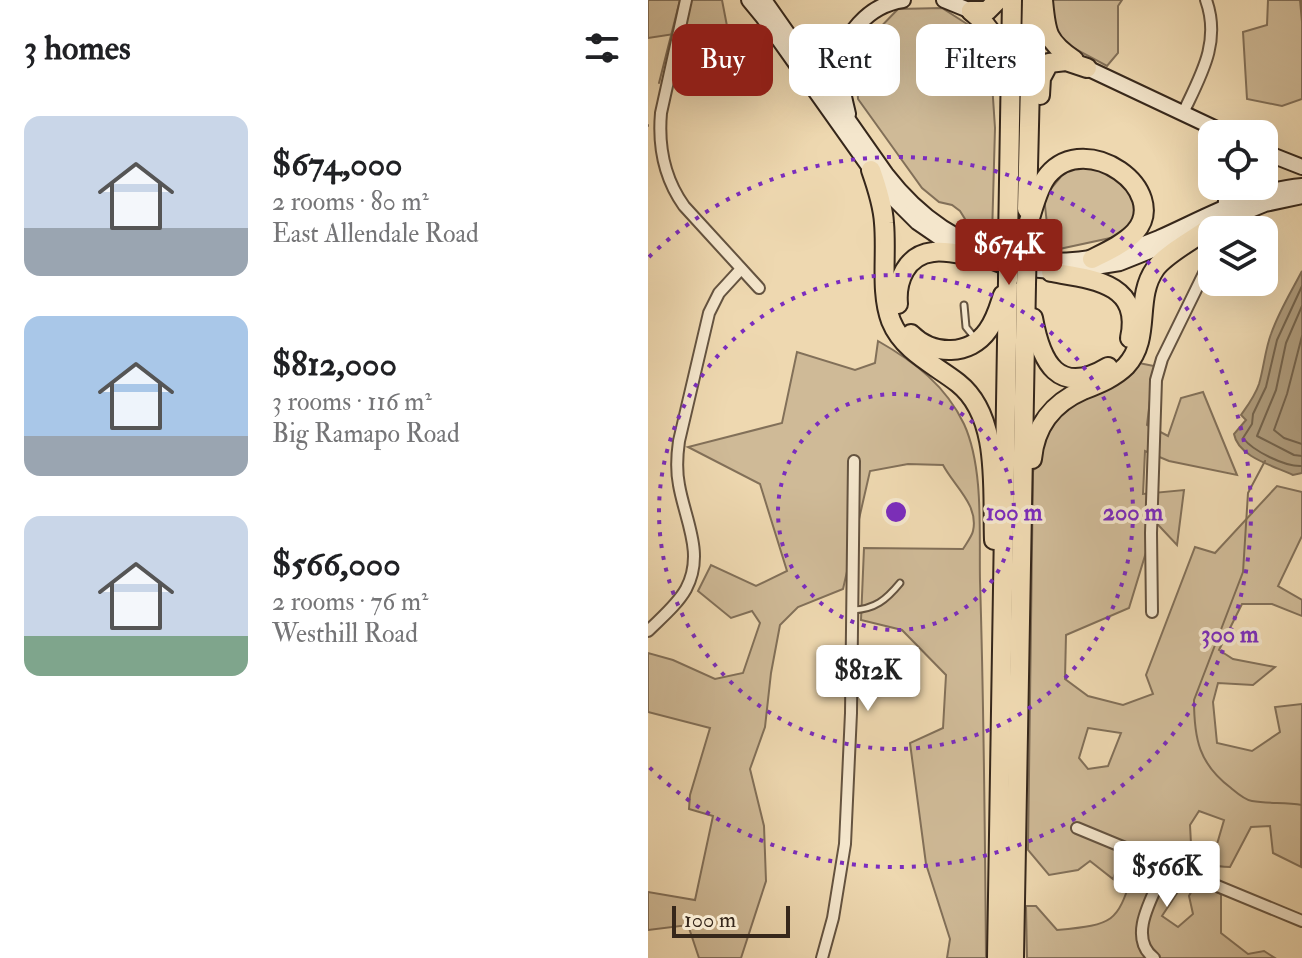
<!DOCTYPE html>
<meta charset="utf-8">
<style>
:root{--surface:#fff;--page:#f6f6f6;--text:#202124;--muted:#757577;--accent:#8f2418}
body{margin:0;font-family:"IM FELL Double Pica",serif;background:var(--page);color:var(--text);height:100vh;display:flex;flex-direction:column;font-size:30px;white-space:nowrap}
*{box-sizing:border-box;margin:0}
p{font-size:26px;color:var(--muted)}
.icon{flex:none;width:44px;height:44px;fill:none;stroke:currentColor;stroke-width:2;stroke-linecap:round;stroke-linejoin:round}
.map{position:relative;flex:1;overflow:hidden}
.details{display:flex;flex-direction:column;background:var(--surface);width:648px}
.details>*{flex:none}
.top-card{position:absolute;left:24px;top:24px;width:510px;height:72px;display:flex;gap:16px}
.tools{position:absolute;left:550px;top:120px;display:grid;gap:16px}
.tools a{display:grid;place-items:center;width:80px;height:80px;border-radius:16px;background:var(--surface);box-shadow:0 8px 32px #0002;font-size:40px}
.scale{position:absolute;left:24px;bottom:20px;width:118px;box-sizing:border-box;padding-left:8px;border:4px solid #36271b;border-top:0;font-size:22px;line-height:28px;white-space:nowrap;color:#36271b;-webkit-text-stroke:6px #f4e6cc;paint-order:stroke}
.price{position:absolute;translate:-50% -68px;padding:0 18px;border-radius:8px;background:#fff;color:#222;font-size:26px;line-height:52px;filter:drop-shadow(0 2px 4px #0008)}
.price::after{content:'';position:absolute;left:50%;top:48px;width:24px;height:18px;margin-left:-12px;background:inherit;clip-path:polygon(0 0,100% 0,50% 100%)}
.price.selected{background:var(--accent);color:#fff}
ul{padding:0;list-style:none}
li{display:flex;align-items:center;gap:24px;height:200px;padding:0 24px}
li span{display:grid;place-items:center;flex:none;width:224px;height:160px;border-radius:16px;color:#555}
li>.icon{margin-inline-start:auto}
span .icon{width:96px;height:96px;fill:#fffc;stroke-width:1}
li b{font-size:34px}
h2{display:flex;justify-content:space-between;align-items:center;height:96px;padding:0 24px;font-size:34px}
.tag{padding:0 28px;border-radius:16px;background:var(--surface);box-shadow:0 8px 32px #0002;font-size:28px;line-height:72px}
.tag.selected{background:var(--accent);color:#fff}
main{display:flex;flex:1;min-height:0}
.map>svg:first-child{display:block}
.green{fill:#cfba97;stroke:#827059;stroke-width:2;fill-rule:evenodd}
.water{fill:#af9c7d;stroke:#7f6d56;stroke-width:2}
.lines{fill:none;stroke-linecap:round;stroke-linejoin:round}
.shore{stroke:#72624c;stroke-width:2}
.stream{stroke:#7f6d56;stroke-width:2}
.lane-casing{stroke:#645340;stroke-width:9}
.street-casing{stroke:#645340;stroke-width:14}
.secondary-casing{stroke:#36271b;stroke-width:18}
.highway-casing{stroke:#36271b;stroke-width:22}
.lane{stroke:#f4e6cc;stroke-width:5}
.street{stroke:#f4e6cc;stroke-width:10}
.secondary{stroke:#f4e6cc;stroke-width:14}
.highway{stroke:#eed8b0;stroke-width:18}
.highway-bridge-casing{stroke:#36271b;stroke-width:22;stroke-linecap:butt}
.highway-bridge{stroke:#eed8b0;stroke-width:18}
.ring{fill:none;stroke:#7b2cbf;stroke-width:4;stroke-dasharray:4 8}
.centre{fill:#7b2cbf;stroke:#f4e6cc;stroke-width:4}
.ring-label{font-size:24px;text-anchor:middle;font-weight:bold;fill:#7b2cbf;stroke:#f4e6cc;stroke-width:7;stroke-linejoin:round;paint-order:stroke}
</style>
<main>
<section class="details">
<h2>3 homes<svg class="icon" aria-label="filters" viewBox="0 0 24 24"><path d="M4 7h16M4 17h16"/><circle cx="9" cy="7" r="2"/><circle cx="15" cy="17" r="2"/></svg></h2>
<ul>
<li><span style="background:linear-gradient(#c9d6e8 70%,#9aa5b1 0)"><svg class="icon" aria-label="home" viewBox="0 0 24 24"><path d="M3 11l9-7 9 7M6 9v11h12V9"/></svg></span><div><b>$674,000</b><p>2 rooms · 80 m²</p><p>East Allendale Road</p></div></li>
<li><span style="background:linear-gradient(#a9c7e8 75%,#9aa5b1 0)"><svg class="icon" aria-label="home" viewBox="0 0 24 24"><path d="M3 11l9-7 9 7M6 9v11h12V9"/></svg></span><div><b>$812,000</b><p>3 rooms · 116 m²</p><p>Big Ramapo Road</p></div></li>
<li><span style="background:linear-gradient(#c9d6e8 75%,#7fa58c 0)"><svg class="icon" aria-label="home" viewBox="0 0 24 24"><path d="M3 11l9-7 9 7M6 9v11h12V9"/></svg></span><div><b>$566,000</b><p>2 rooms · 76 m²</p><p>Westhill Road</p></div></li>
</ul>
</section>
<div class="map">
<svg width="654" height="958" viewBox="0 0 654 958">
<rect width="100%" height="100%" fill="#eed8b0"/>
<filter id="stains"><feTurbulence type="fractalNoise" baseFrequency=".0025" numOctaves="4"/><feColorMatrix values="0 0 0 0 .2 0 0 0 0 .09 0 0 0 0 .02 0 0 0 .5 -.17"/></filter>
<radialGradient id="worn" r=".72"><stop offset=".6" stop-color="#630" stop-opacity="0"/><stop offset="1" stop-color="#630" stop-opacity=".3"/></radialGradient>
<g class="green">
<polygon points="0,0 74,0 79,26 0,38"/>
<polygon points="401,0 474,0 470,6 470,53 459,66 401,35"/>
<polygon points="620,0 654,0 654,99 634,106 599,99 595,32 619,25"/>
<polygon points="294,8 341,38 347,128 344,236 322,227 312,211 304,205 291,202 274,188 210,99 208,67 220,40 250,9"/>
<path d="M 447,165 C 477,183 487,183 488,221 L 467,237 L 402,251 L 396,197 L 420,168 Z"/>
<path d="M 230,341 C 267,362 298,386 316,424 C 336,468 331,533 332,581 C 336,707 337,832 338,958 L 299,958 L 302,939 L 278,864 L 262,743 L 295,728 L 298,675 L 254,630 L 213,620 L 216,548 L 315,549 C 318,544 324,536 325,531 C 331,505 306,486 295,465 L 260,464 L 222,471 L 195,589 L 150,607 L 132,625 L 123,673 L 117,727 L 102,769 L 116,826 L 118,881 L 93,958 L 51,958 L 40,925 L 0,930 L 0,892 L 47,900 L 65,816 L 41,809 L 42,795 L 62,728 L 0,712 L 0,653 L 25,660 L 67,679 L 95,673 L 112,623 L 104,611 L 83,618 L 50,591 L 63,565 L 108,586 L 139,571 L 112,484 L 40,447 L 134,423 L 149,352 L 207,370 L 227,363 Z"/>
<path d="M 481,361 L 506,366 L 499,425 L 520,436 L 533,398 L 555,392 L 589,475 L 521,461 L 497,451 L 495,494 L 536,490 L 529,545 L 500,514 L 499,549 L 481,608 L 418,635 L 417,679 L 440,696 L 475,705 L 505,694 L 498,675 L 547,547 L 567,553 L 629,486 L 654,492 L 654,536 L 630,586 L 654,600 L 654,616 L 624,604 L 594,604 L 571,650 L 585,659 L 627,667 L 605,685 L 570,683 L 565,702 L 569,743 L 604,751 L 632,732 L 627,707 L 654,704 L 653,867 L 625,853 L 622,826 L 603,827 L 582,867 C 545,867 517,841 481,846 L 472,859 L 465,879 L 442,861 L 430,870 L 401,875 L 380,850 L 385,472 L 397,415 ZM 440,728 L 473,733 L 460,766 L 440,769 L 431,758 ZM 551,811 L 576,820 L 567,851 L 543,844 L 542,825 Z"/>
<path d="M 489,863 L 527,877 L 533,887 L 514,916 L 530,927 L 545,914 L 541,896 L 548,883 L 573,894 L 573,933 L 600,954 L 616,951 L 627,958 L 379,958 L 378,906 L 388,906 L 409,930 C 473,924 468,921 489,863 Z"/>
</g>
<path class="water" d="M 654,271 L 654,473 L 645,475 C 626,466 590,457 586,434 L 598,420 L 593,415 C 600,405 607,396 611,384 C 616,367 617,350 623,334 C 631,311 643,292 654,271 Z"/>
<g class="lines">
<g class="shore">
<path d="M 654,286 L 629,340 L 618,387 L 605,414 L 604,424 L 595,438 C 605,451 637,467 654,466"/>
<polyline points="654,306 638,343 628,390 609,436 646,455 654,456"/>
<polyline points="654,336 639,394 626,430 636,438 654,444"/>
</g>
<g class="stream">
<polyline points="652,0 654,22"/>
<polyline points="11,83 32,0"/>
<polyline points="0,126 0,125"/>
<path d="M 617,461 L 600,493 L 595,572 L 546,700 C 546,739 551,764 583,788 C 589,793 597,800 604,801 C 620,804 637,802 654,805"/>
</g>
<defs>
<g id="lane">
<polyline points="316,305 318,327 326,337"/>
<path d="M 205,610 C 227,609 238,600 252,583"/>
</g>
<g id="street">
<path d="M 38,0 L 13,113 C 10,147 16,178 36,206 L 111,288"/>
<path d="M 535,113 C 553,75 573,42 558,0"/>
<polyline points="504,612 503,533 508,380 514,359 564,257"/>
<path d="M 0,631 C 13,618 29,605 38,589 C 57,554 37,520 31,485 C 28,470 29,455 31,441 L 61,313 L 71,293 L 93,269"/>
<polyline points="429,828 654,921"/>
<polyline points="174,958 185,918 197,844 203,713 206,461"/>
<path d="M 506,958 C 477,936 508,892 518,866"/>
</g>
<g id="secondary">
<polyline points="101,0 115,17 239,192 269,222 304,246 358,267 416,272 472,263 537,237"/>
<path d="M 116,0 L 238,174 C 308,265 408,281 511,238 C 556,218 604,190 654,186"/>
<polyline points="296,0 323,11"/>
<polyline points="439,68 579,134"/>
<path d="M 200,114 C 197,100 192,85 193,70 C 193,35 221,5 255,0"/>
<polyline points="616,152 654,167"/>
<polyline points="577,216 579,186"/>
<polyline points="556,229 617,204 654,196"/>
</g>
<g id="highway">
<path d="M 395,0 C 398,32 398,41 426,60"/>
<path d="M 323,11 C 345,29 352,43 353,71"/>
<polyline points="323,11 339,11 350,0"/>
<polyline points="392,95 393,78 401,63 418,61 439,68"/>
<path d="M 223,170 C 229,187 235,205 236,223 C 239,255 232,292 243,321 C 255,351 287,365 310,383 C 353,417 344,491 346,540"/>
<polyline points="379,209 384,0"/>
<path d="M 379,227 C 385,211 389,188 400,175 C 439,129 523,191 487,232 C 476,244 458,252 444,259"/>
<polyline points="360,242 364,0"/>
<path d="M 403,272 C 442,279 494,282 482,338"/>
<path d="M 250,304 C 248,281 258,255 285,252 C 299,250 315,255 329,257"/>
<path d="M 385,318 C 393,362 410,397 460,367"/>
<path d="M 263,334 C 285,356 322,356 340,330 C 348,319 351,307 355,295"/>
<path d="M 384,459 C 387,426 405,403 435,390 C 450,384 466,378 478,366 C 504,338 486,299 507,269 C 517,254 549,238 565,225"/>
<polyline points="349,958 360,281"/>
<polyline points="366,958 378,284"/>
</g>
</defs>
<use href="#lane" class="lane-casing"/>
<use href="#street" class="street-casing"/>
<use href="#secondary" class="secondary-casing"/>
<use href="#highway" class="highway-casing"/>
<use href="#lane" class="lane"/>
<use href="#street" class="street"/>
<use href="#secondary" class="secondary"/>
<use href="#highway" class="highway"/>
<defs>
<g id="highway-bridge">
<polyline points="360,281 360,242"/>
<polyline points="378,284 379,245"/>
</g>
</defs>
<use href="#highway-bridge" class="highway-bridge-casing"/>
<use href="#highway-bridge" class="highway-bridge"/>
</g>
<g class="ring">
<circle cx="248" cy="512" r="118"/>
<circle cx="248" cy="512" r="237"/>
<path d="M1 257A355 355 0 1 1 1 767"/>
</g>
<circle cx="248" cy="512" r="12" class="centre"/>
<g class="ring-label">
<text x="366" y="520">100 m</text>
<text x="485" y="520">200 m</text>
<text x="582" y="642">300 m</text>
</g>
<rect width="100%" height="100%" filter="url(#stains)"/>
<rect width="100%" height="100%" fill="url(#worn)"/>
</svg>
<div class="tools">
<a><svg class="icon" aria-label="locate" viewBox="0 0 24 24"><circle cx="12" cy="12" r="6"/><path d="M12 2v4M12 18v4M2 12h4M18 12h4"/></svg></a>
<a><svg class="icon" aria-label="layers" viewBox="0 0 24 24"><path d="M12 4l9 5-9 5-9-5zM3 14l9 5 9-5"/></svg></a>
</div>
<div class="scale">100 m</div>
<b class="price selected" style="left:361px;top:287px">$674K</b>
<b class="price" style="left:220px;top:713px">$812K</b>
<b class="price" style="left:519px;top:909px">$566K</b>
<div class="top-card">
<a class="tag selected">Buy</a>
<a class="tag">Rent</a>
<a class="tag">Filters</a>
</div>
</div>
</main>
